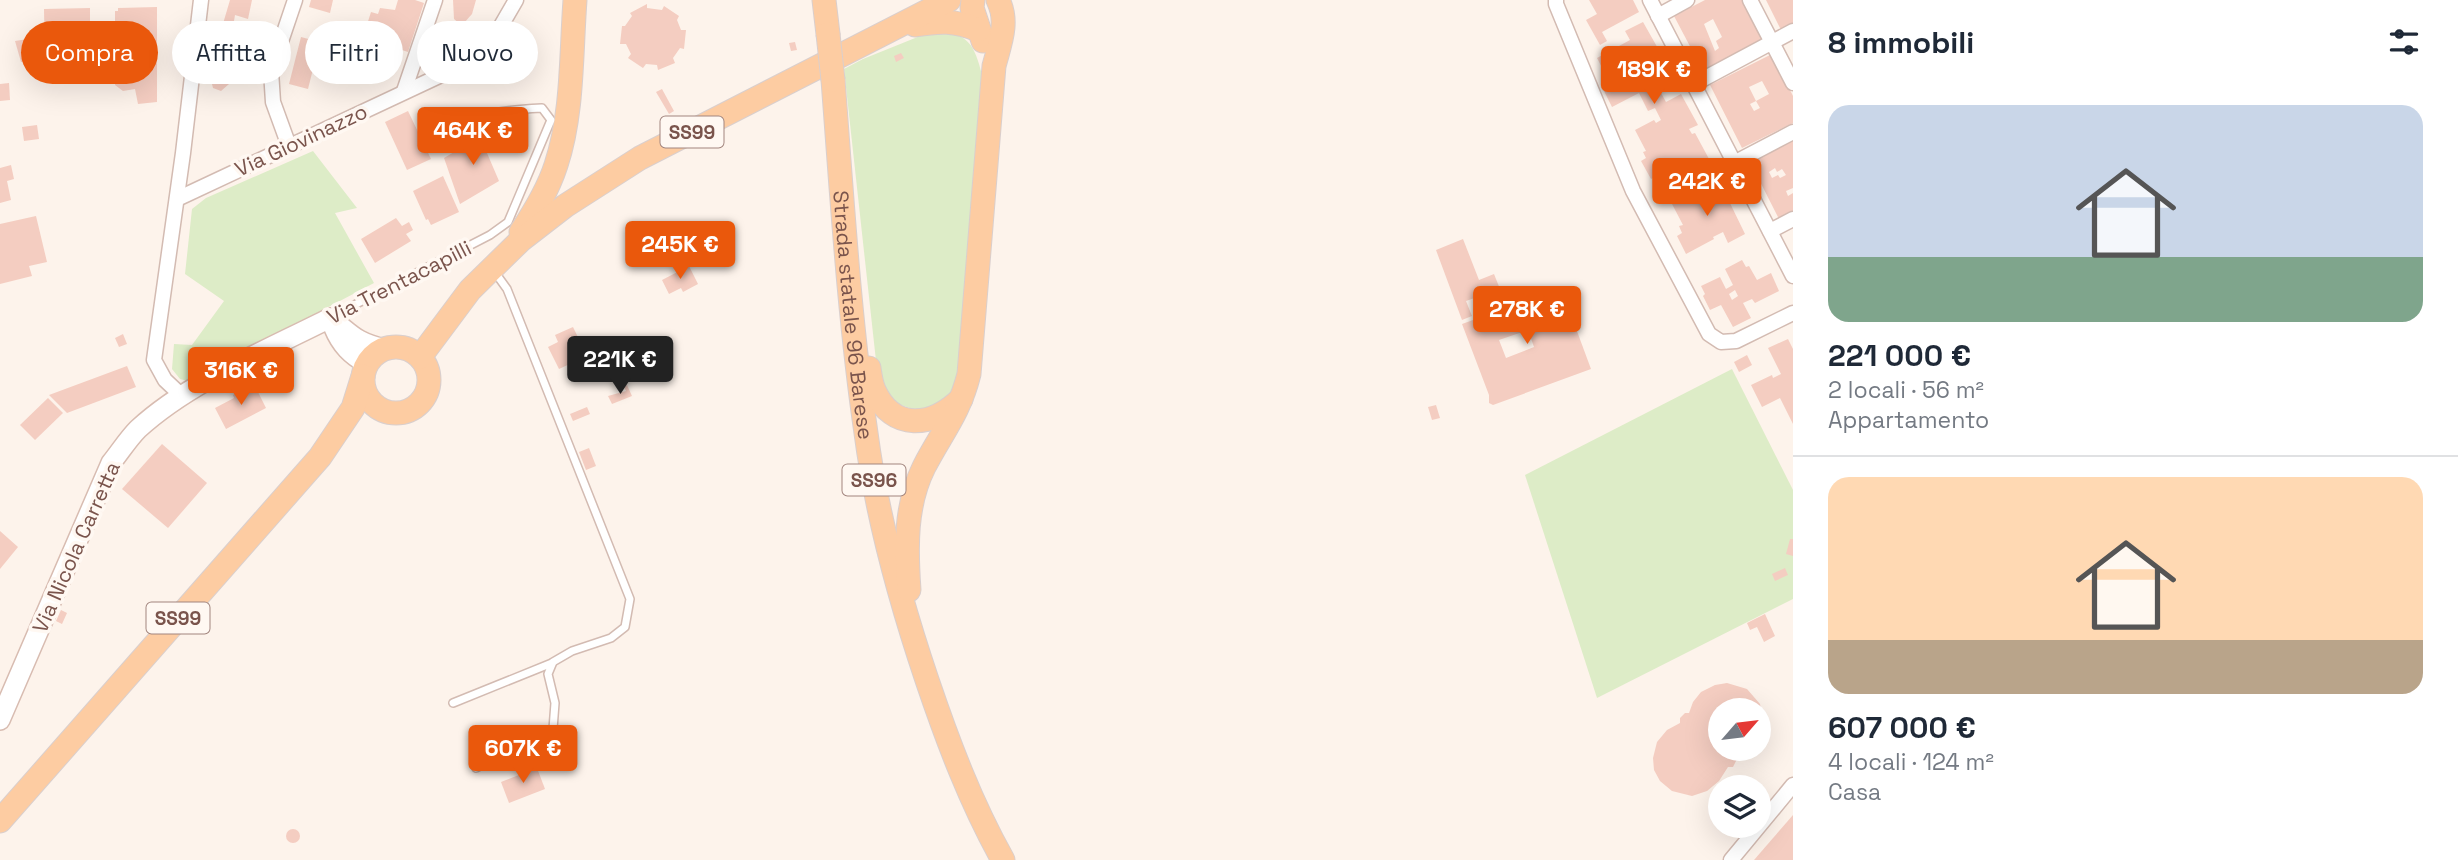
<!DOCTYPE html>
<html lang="it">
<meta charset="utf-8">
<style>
:root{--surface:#fff;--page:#f2f2f3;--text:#1f2937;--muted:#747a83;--line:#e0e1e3;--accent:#ea580c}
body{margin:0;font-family:"Space Grotesk",sans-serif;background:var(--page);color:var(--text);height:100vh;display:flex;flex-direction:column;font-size:26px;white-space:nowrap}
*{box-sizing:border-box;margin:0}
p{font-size:23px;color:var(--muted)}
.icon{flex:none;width:38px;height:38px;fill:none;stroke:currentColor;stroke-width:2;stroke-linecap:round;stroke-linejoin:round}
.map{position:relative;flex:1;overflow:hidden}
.panel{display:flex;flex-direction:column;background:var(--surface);width:665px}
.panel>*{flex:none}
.top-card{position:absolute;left:21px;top:21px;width:665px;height:63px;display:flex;gap:14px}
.needle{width:46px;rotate:62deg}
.tools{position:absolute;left:1708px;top:698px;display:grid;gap:14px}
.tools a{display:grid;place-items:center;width:63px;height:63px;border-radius:50%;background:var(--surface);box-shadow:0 7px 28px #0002;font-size:35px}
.price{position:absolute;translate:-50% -60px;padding:0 16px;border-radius:7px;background:var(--accent);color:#fff;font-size:23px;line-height:46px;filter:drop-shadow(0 2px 4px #0008)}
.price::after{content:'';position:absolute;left:50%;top:42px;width:21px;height:16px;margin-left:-10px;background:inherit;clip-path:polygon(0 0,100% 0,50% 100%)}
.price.on{background:#222;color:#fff}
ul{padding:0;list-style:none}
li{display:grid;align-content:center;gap:14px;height:371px;padding:0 35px}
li+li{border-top:2px solid var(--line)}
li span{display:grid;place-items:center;height:217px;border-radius:21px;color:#555}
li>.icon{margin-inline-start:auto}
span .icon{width:126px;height:126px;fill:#fffc;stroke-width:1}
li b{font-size:30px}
h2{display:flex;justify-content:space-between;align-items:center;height:84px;padding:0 35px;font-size:30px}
.chip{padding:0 24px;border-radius:32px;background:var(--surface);box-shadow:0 7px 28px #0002;font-size:24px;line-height:63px}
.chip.on{background:var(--accent);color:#fff}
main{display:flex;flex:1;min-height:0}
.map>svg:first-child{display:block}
.green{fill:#ddecc7}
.building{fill:#f4cdc1;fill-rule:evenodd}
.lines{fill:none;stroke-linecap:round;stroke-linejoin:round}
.lane-casing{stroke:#d3bbb2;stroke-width:10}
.street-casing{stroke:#d3bbb2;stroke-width:17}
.secondary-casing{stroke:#d8bcb1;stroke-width:22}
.primary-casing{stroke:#dacfcd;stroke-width:25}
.lane{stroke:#fff;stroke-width:7}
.street{stroke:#fff;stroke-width:14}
.secondary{stroke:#fff;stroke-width:19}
.primary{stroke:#fdcca2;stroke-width:23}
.primary-bridge-casing{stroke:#dacfcd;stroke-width:25;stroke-linecap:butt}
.primary-bridge{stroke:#fdcca2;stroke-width:23}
.labels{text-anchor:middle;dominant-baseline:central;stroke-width:7;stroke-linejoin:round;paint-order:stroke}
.shield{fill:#fff8f2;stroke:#a2857e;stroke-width:2}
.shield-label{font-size:19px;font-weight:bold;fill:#7a544c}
.street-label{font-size:21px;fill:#7a544c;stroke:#fff8f2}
</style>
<main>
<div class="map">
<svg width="1793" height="860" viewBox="0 0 1793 860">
<rect width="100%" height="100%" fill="#fdf3eb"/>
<g class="green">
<path d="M 935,30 C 969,34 974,44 982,75 L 962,383 L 953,400 L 921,412 L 890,401 L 878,379 L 844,69 L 863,59 Z"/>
<polygon points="313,151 357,208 335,213 374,283 188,381 180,379 172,369 174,344 192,345 224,301 185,274 192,209 206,198"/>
<polygon points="1732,369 1793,490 1793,599 1597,698 1525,475"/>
</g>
<g class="building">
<polygon points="230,0 252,0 248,19 235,15 234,21 266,30 260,51 242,46 241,52 239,51 229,84 221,91 213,88 212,84 212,61"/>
<polygon points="311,0 333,0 330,13 309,7"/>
<polygon points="398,0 415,0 424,3 408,52 363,37 371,12 378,14 380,8 395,10"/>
<polygon points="453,0 476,0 472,14 464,23 460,24 454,19"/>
<polygon points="1589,0 1633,0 1639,12 1602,32 1607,41 1600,45 1586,20 1597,14"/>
<path d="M 1705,0 L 1744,0 L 1764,39 L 1703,71 L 1674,16 ZM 1713,19 L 1722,37 L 1716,41 L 1719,48 L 1715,51 L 1704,24 Z"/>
<polygon points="1766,0 1793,0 1793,26 1782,32"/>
<polygon points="647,4 647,8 662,10 664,6 679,16 677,20 681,30 686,30 684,49 680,48 673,58 675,63 658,70 657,65 646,64 643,68 628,58 631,54 626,44 620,44 622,26 625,26 632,16 630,13"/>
<polygon points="157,7 157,102 138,104 135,89 123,91 115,85 115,60 132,60 133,70 136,69 136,59 139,59 139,32 115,33 115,11 118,11 118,8"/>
<polygon points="90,8 90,33 86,33 86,37 65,35 64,55 95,55 94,77 48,77 45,68 44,9"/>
<polygon points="1643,22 1660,52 1654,55 1671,86 1660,91 1666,102 1681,94 1698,125 1689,129 1692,134 1695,133 1715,170 1696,180 1686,160 1651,179 1641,161 1646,158 1643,152 1646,151 1635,130 1654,120 1656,123 1661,120 1655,108 1648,111 1639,93 1612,107 1602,87 1610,83 1597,58 1630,40 1625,31"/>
<polygon points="301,37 342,48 337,69 317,63 316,69 313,69 308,89 289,84"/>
<polygon points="28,39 30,61 21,62 15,41"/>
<polygon points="795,42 797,50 791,51 789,43"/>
<polygon points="901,53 904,58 896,62 894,56"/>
<path d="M 1772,54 L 1793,96 L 1793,123 L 1742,148 L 1710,85 ZM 1762,81 L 1769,94 L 1756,101 L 1749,87 ZM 1756,101 L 1760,108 L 1754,111 L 1750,104 Z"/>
<polygon points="9,83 10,100 0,101 0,84"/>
<polygon points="662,89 674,111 669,114 656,92"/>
<polygon points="408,111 431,159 407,170 385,122"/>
<polygon points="37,125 39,139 24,141 22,127"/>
<polygon points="491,130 501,146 487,153 499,181 460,204 444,158"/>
<polygon points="442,140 447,148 437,153 433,145"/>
<path d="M 1793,140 L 1793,188 L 1786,191 L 1788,196 L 1793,193 L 1793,212 L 1779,219 L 1750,162 ZM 1775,168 L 1777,172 L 1782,169 L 1786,175 L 1780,178 L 1778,175 L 1772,178 L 1769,172 Z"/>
<polygon points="11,165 14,179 7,181 11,200 0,203 0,168"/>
<polygon points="443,176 459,212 431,225 428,219 426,220 413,191"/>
<polygon points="1725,181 1734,198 1729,201 1745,234 1728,243 1723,232 1713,237 1714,239 1686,254 1677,236 1682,233 1679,226 1683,225 1672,204 1690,195 1692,198"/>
<polygon points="36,216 47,262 29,266 32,276 0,284 0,224"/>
<polygon points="396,218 402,226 409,222 413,230 406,234 411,241 375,263 361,239"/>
<polygon points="1463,239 1479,280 1494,274 1500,289 1466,301 1472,316 1462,320 1436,250"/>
<path d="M 1742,260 L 1746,267 L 1749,266 L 1757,280 L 1771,273 L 1779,291 L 1755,303 L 1752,299 L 1743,303 L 1751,318 L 1733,327 L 1721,305 L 1710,310 L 1703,296 L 1705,294 L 1701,286 L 1720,277 L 1726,289 L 1733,285 L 1725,269 ZM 1735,290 L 1738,296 L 1732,300 L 1729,294 Z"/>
<polygon points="689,266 698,284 683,292 681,288 669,294 662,280"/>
<path d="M 1561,288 L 1591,369 L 1493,405 L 1489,403 L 1489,395 L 1462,324 L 1550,292 L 1552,289 ZM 1528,330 L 1534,347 L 1506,358 L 1499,340 Z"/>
<polygon points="573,327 587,356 559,369 548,347 558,342 555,335"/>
<polygon points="123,334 127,344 119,347 115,338"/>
<polygon points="1788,339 1793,349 1793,424 1780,398 1762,407 1751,385 1772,375 1773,378 1781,374 1768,348"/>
<circle cx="604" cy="358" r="4"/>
<polygon points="1747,355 1752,365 1739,372 1734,362"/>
<polygon points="127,366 136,387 67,413 49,395"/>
<polygon points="254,384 266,408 226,429 215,408 234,398 233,395"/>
<polygon points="627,385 632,396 612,404 608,396 626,391 624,387"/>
<polygon points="48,398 63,413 35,440 20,425"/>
<polygon points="1436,405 1440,418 1432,420 1428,407"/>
<polygon points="587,407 590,414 573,421 570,414"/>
<polygon points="162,444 207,483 168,528 122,489"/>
<polygon points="589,448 596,466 586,470 579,452"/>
<polygon points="0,531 18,547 0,569"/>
<polygon points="1790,539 1793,539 1793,556 1786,554"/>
<polygon points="1785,568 1788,575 1775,581 1772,574"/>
<polygon points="61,610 67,613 62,624 56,621"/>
<polygon points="1765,614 1775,636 1764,642 1757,627 1750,630 1747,623"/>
<polygon points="1727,683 1747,689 1760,704 1764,724 1759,741 1759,710 1720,710 1720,749 1752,749 1738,757 1733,767 1728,767 1719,781 1707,791 1692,796 1672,791 1660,781 1654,770 1653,758 1657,742 1667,730 1680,723 1680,718 1685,713 1689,713 1693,702 1701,692 1715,685"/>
<polygon points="504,757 514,759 512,771 502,769"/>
<polygon points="537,768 545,789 509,803 501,782"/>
<polygon points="1793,815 1793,860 1754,860"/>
<circle cx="293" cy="836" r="7"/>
</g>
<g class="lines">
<defs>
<g id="lane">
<path d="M 333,316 L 490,235 L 508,222 L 551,120 L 542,108 C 505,110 488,111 454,128"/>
<polyline points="453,703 552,663"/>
<polyline points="476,768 542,737 553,729 555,703 548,674 553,662 572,651 611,638 625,627 630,599 507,289 494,271"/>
</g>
<g id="street">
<polyline points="1556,0 1556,4 1633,191 1709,334 1721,342 1736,341 1793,313"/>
<polyline points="1650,0 1793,276"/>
<polyline points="1750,0 1793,83"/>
<polyline points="1658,16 1687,0"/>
<polyline points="1694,84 1793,31"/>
<polyline points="404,91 435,0"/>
<polyline points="289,146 273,102 271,71 295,0"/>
<polyline points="1734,163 1793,132"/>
<polyline points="177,199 452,70 490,45 516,0"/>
<polyline points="1770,231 1793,219"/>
<polyline points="182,396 165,380 154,360 183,153 201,0"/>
<polyline points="1731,860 1793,785"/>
</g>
<g id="secondary">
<path d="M 330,318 C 353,335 353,341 384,349"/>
<path d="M 334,328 C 341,345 351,355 367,364"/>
<path d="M 0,720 L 111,463 C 120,452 128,439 138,429 C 189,382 267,350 330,318"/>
</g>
<g id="primary">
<polyline points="824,0 828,34"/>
<polyline points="973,0 972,8 983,41"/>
<path d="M 915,25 C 939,21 955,20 978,30"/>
<path id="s1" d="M 833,80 C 842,197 849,316 866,433 C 877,517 900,600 927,680 C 948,742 971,803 1003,860"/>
<path d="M 521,232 C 535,211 548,190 556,165 C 573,114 571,54 575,0"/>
<circle cx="396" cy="380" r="33"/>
<polyline points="420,357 470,290 521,240 565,206 640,158 949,0"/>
<path d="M 869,368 C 870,375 871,383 874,390 C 893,432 932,427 961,399"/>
<path d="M 909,590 C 906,548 905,505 924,467 C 942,432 959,414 969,374 L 994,66 C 1000,43 1009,22 998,0"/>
<polyline points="0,821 320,457 353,408 363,376"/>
</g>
</defs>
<use href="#lane" class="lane-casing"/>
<use href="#street" class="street-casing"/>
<use href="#secondary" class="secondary-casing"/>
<use href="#primary" class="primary-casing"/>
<use href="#lane" class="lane"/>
<use href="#street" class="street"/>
<use href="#secondary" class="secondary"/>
<use href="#primary" class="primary"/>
<defs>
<polyline id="primary-bridge" points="828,34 833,80"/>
</defs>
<use href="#primary-bridge" class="primary-bridge-casing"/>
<use href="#primary-bridge" class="primary-bridge"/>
</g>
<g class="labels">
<g class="shield">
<rect x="660.5" y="116.5" width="63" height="31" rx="5"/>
<rect x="842.5" y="464.5" width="63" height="31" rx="5"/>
<rect x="146.5" y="602.5" width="63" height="31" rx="5"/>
</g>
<g class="shield-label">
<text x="692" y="132">SS99</text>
<text x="874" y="480">SS96</text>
<text x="178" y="618">SS99</text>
</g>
<g class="street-label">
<text transform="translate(301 140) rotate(-25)">Via Giovinazzo</text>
<text transform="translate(399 282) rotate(-27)">Via Trentacapilli</text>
<text stroke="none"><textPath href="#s1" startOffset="236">Strada statale 96 Barese</textPath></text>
<text transform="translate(76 547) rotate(-66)">Via Nicola Carretta</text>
</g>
</g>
</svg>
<div class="tools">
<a><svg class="needle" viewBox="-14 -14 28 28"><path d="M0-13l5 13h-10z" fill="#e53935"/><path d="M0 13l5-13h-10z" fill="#747a83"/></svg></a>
<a><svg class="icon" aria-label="layers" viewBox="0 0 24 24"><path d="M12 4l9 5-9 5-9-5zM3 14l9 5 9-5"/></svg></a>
</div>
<b class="price" style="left:1654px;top:106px">189K €</b>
<b class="price" style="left:473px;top:167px">464K €</b>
<b class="price" style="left:1707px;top:218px">242K €</b>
<b class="price" style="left:680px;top:281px">245K €</b>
<b class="price" style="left:1527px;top:346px">278K €</b>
<b class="price on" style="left:620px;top:396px">221K €</b>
<b class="price" style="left:241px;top:407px">316K €</b>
<b class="price" style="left:523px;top:785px">607K €</b>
<div class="top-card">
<a class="chip on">Compra</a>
<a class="chip">Affitta</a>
<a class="chip">Filtri</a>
<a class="chip">Nuovo</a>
</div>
</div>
<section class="panel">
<h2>8 immobili<svg class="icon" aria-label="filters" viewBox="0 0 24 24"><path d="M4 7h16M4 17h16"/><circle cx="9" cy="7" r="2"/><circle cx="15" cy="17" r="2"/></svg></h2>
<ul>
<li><span style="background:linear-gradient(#c9d6e8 70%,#7fa58c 0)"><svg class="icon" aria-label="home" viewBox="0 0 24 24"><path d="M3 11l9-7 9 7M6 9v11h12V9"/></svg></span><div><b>221 000 €</b><p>2 locali · 56 m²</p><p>Appartamento</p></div></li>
<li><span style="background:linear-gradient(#ffd9b3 75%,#b9a48a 0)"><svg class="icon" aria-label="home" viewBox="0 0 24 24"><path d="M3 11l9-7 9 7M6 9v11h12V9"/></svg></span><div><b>607 000 €</b><p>4 locali · 124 m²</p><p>Casa</p></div></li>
</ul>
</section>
</main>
